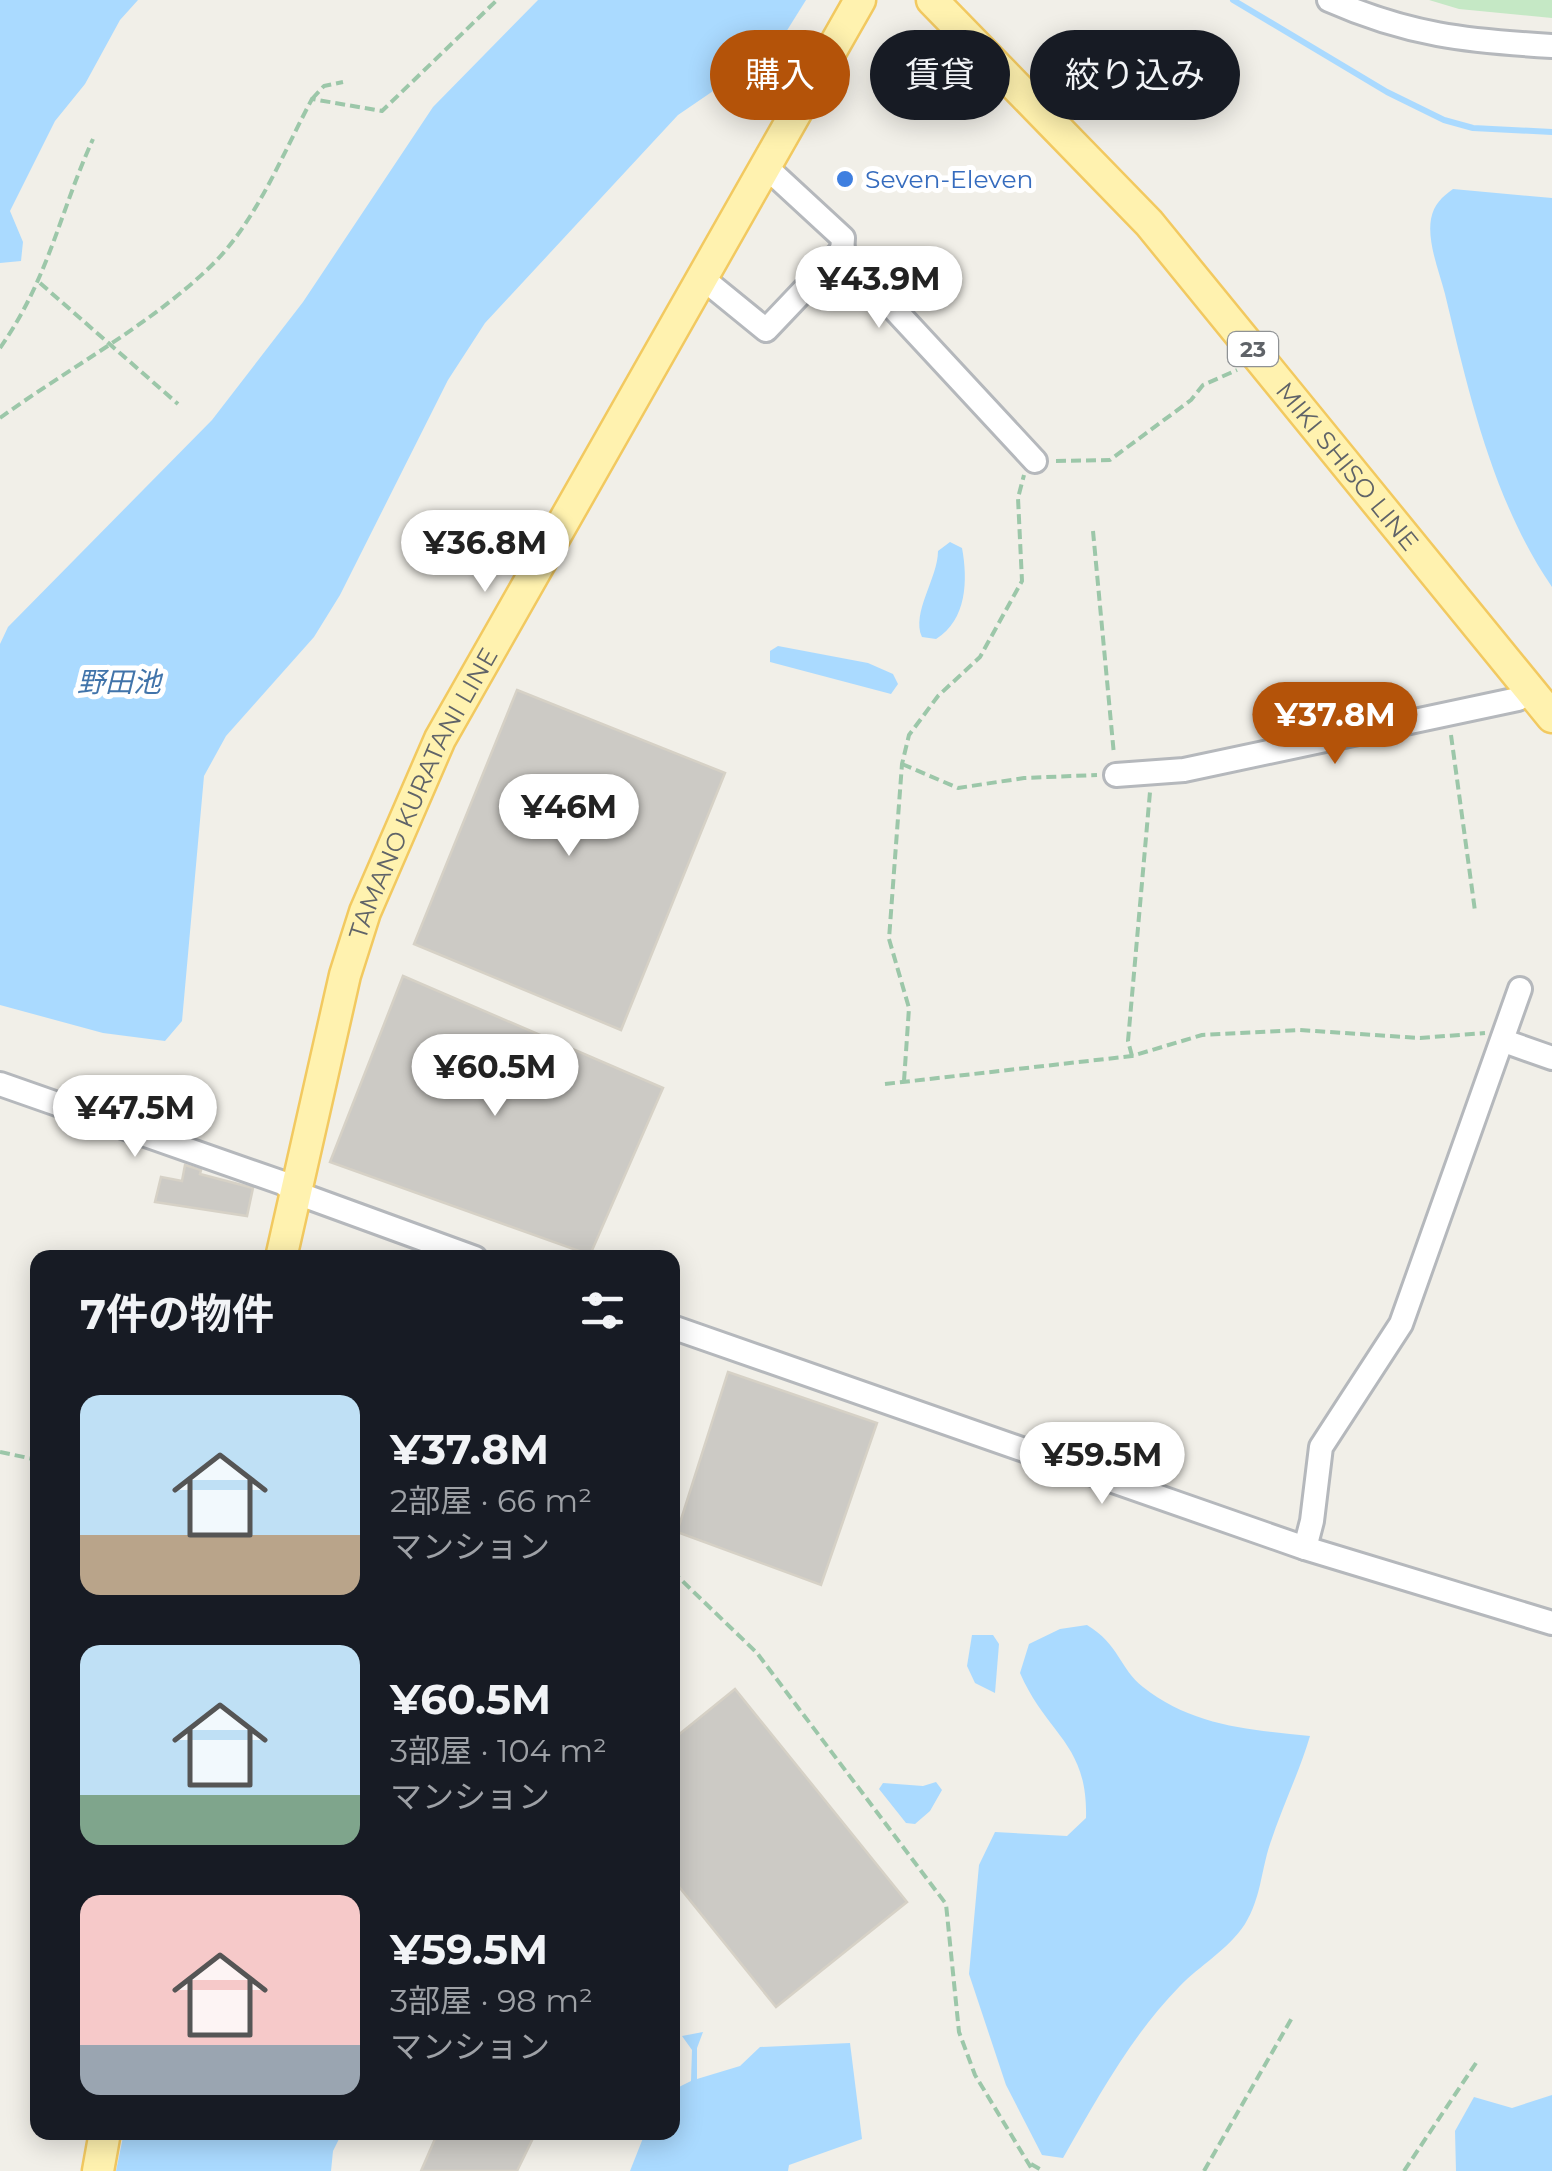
<!DOCTYPE html>
<html lang="ja">
<meta charset="utf-8">
<style>
:root{--surface:#171b24;--page:#242831;--text:#f1f3f6;--muted:#9ea1a6;--accent:#b45309}
body{margin:0;font-family:Montserrat,"Noto Sans JP",sans-serif;background:var(--page);color:var(--text);height:100vh;display:flex;flex-direction:column;font-size:38px;white-space:nowrap}
*{box-sizing:border-box;margin:0}
p{font-size:32px;color:var(--muted)}
.icon{flex:none;width:55px;height:55px;fill:none;stroke:currentColor;stroke-width:2;stroke-linecap:round;stroke-linejoin:round}
.map{position:relative;flex:1;overflow:hidden}
.drawer{position:absolute;left:30px;top:1250px;width:650px;height:890px;display:flex;flex-direction:column;background:var(--surface);border-radius:20px;box-shadow:0 5px 25px #0003}
.drawer>*{flex:none}
.guide{position:absolute;left:710px;top:30px;width:690px;height:90px;display:flex;gap:20px}
.price{position:absolute;translate:-50% -85px;padding:0 22px;border-radius:35px;background:#fff;color:#222;font-size:32px;line-height:65px;filter:drop-shadow(0 2px 5px #0008)}
.price::after{content:'';position:absolute;left:50%;top:60px;width:30px;height:22px;margin-left:-15px;background:inherit;clip-path:polygon(0 0,100% 0,50% 100%)}
.price.current{background:var(--accent);color:#fff}
ul{padding:0;list-style:none}
li{display:flex;align-items:center;gap:30px;height:250px;padding:0 50px}
li span{display:grid;place-items:center;flex:none;width:280px;height:200px;border-radius:20px;color:#555}
li>.icon{margin-inline-start:auto}
span .icon{width:120px;height:120px;fill:#fffc;stroke-width:1}
li b{font-size:42px}
h2{display:flex;justify-content:space-between;align-items:center;height:120px;padding:0 50px;font-size:42px}
.tag{padding:0 35px;border-radius:45px;background:var(--surface);box-shadow:0 5px 25px #0003;font-size:35px;line-height:90px}
.tag.current{background:var(--accent);color:#fff}
.map>svg:first-child{display:block}
.green{fill:#c5e8c5}
.water{fill:#aadaff}
.lines{fill:none;stroke-linecap:round;stroke-linejoin:round}
.stream{stroke:#aadaff;stroke-width:6}
.building{fill:#cccac5;stroke:#d6d1c6;stroke-width:2.5}
.minor-casing{stroke:#b5b8bc;stroke-width:28}
.major-casing{stroke:#f2c960;stroke-width:35}
.path{stroke:#9cc7a9;stroke-width:4;stroke-dasharray:10 5;stroke-linecap:butt}
.minor{stroke:#fff;stroke-width:22}
.major{stroke:#fff2af;stroke-width:30}
.shop-dot{fill:#3f7fe0;stroke:#fff;stroke-width:4}
.labels{text-anchor:middle;dominant-baseline:central;stroke-width:10;stroke-linejoin:round;paint-order:stroke}
.shield{fill:#fff;stroke:#8f9295;stroke-width:2.5}
.shield-label{font-size:22px;font-weight:bold;fill:#5f6368}
.shop-label{font-size:25px;fill:#366cbe;stroke:#fff;text-anchor:start}
.street-label{font-size:25px;fill:#5f6368;stroke:#fff}
.water-label{font-size:28px;font-style:italic;fill:#4174aa;stroke:#fff}
</style>
<div class="map">
<svg width="1552" height="2171" viewBox="0 0 1552 2171">
<rect width="100%" height="100%" fill="#f1efe8"/>
<polygon class="green" points="1429,0 1552,0 1552,18 1459,9"/>
<g class="water">
<polygon points="0,0 138,0 120,20 85,84 55,121 10,211 23,242 21,261 0,263"/>
<polygon points="538,0 806,0 776,48 678,115 485,323 448,380 340,595 314,637 226,736 204,776 182,1021 165,1041 103,1033 0,1005 0,644 8,627 212,420 303,302 433,107"/>
<path d="M 1453,189 L 1552,198 L 1552,587 C 1493,501 1469,394 1445,294 C 1439,271 1427,242 1431,219 C 1434,204 1442,197 1453,189 Z"/>
<path d="M 950,542 L 962,548 C 968,580 967,620 936,639 L 922,637 C 911,613 938,578 938,551 Z"/>
<polygon points="778,646 868,663 893,674 898,684 891,694 770,662 770,651"/>
<path d="M 1087,1625 C 1119,1644 1120,1669 1143,1687 C 1192,1726 1250,1730 1310,1736 C 1299,1773 1282,1807 1270,1844 C 1261,1871 1261,1898 1245,1924 C 1228,1950 1200,1965 1179,1987 C 1131,2036 1097,2099 1063,2158 L 1042,2155 L 1006,2085 L 969,1974 L 979,1865 L 995,1832 L 1067,1836 L 1086,1818 C 1088,1743 1047,1735 1020,1673 L 1029,1644 L 1060,1629 Z"/>
<polygon points="972,1635 993,1635 999,1644 995,1693 975,1683 967,1666"/>
<polygon points="936,1782 942,1790 930,1811 915,1824 906,1823 879,1789 883,1783 923,1786"/>
<polygon points="703,2032 697,2048 697,2079 740,2066 760,2047 850,2043 862,2139 789,2165 788,2171 630,2171 645,2133 672,2132 673,2090 691,2081 692,2050 682,2036"/>
<polygon points="1552,2095 1552,2171 1456,2171 1455,2131 1474,2097 1512,2108"/>
<polygon points="124,2132 350,2132 350,2133 341,2135 333,2151 331,2171 116,2171"/>
</g>
<g class="lines">
<polyline class="stream" points="1233,0 1387,92 1444,120 1473,128 1552,132"/>
</g>
<g class="building">
<polygon points="517,690 725,773 621,1030 414,944"/>
<polygon points="403,976 663,1088 590,1255 330,1162"/>
<polygon points="185,1165 201,1170 200,1174 253,1188 247,1216 155,1202 161,1177 182,1181"/>
<polygon points="728,1372 877,1423 821,1585 677,1532"/>
<polygon points="735,1689 907,1902 776,2007 672,1878 672,1740"/>
<polygon points="438,2132 536,2132 517,2171 421,2171"/>
</g>
<g class="lines">
<defs>
<g id="minor">
<path d="M 1329,0 C 1408,35 1467,41 1552,46"/>
<polyline points="764,165 843,238 842,253 1035,461"/>
<polyline points="701,277 766,330 843,249"/>
<polyline points="1116,775 1184,770 1518,699 1528,689"/>
<polyline points="1504,1041 1552,1058"/>
<polyline points="0,1084 283,1183 294,1192 475,1258"/>
<polyline points="672,1327 1305,1548 1552,1623"/>
<polyline points="1305,1548 1312,1521 1321,1447 1401,1324 1520,989"/>
</g>
<g id="major">
<path id="s1" d="M 932,0 L 1149,223 L 1552,717"/>
<path id="s2" d="M 281,1258 L 345,975 L 365,912 L 440,739 L 860,0"/>
<polyline points="98,2171 105,2132"/>
</g>
</defs>
<use href="#minor" class="minor-casing"/>
<use href="#major" class="major-casing"/>
<g class="path">
<polyline points="312,99 324,86 343,82"/>
<polyline points="40,283 178,404"/>
<path d="M 0,348 C 49,278 59,214 93,139"/>
<path d="M 0,418 C 70,367 151,325 213,264 C 257,220 283,153 312,99 L 382,111 L 497,0"/>
<polyline points="1056,461 1110,460 1191,400 1203,385 1237,370"/>
<polyline points="1093,531 1114,755"/>
<polyline points="1451,735 1475,911"/>
<polyline points="902,764 958,788 1024,778 1097,775"/>
<polyline points="1132,1056 1128,1041 1150,792"/>
<polyline points="904,1081 909,1008 889,939 902,764 909,735 938,696 980,657 1022,581 1018,498 1024,475"/>
<polyline points="885,1084 1132,1056 1202,1035 1299,1030 1420,1038 1485,1033"/>
<polyline points="0,1452 38,1460"/>
<polyline points="672,1571 757,1653 946,1904 959,2032 975,2075 1033,2171"/>
<polyline points="1031,2164 1043,2171"/>
<polyline points="1204,2171 1293,2016"/>
<polyline points="1404,2171 1476,2063"/>
</g>
<use href="#minor" class="minor"/>
<use href="#major" class="major"/>
</g>
<circle class="shop-dot" cx="845" cy="179" r="10"/>
<g class="labels">
<rect class="shield" x="1228" y="332" width="50" height="34" rx="8"/>
<g class="shield-label">
<text x="1253" y="349">23</text>
</g>
<g class="shop-label">
<text x="865" y="179">Seven-Eleven</text>
</g>
<g class="street-label">
<text stroke="none"><textPath href="#s1" startOffset="625">MIKI SHISO LINE</textPath></text>
<text stroke="none"><textPath href="#s2" startOffset="488">TAMANO KURATANI LINE</textPath></text>
</g>
<g class="water-label">
<text x="119" y="682">野田池</text>
</g>
</g>
</svg>
<b class="price" style="left:879px;top:331px">¥43.9M</b>
<b class="price" style="left:485px;top:595px">¥36.8M</b>
<b class="price current" style="left:1335px;top:767px">¥37.8M</b>
<b class="price" style="left:569px;top:859px">¥46M</b>
<b class="price" style="left:495px;top:1119px">¥60.5M</b>
<b class="price" style="left:135px;top:1160px">¥47.5M</b>
<b class="price" style="left:1102px;top:1507px">¥59.5M</b>
<div class="guide">
<a class="tag current">購入</a>
<a class="tag">賃貸</a>
<a class="tag">絞り込み</a>
</div>
<section class="drawer">
<h2>7件の物件<svg class="icon" aria-label="filters" viewBox="0 0 24 24"><path d="M4 7h16M4 17h16"/><circle cx="9" cy="7" r="2"/><circle cx="15" cy="17" r="2"/></svg></h2>
<ul>
<li><span style="background:linear-gradient(#bfe0f5 70%,#b9a48a 0)"><svg class="icon" aria-label="home" viewBox="0 0 24 24"><path d="M3 11l9-7 9 7M6 9v11h12V9"/></svg></span><div><b>¥37.8M</b><p>2部屋 · 66 m²</p><p>マンション</p></div></li>
<li><span style="background:linear-gradient(#bfe0f5 75%,#7fa58c 0)"><svg class="icon" aria-label="home" viewBox="0 0 24 24"><path d="M3 11l9-7 9 7M6 9v11h12V9"/></svg></span><div><b>¥60.5M</b><p>3部屋 · 104 m²</p><p>マンション</p></div></li>
<li><span style="background:linear-gradient(#f6c9c9 75%,#9aa5b1 0)"><svg class="icon" aria-label="home" viewBox="0 0 24 24"><path d="M3 11l9-7 9 7M6 9v11h12V9"/></svg></span><div><b>¥59.5M</b><p>3部屋 · 98 m²</p><p>マンション</p></div></li>
</ul>
</section>
</div>
